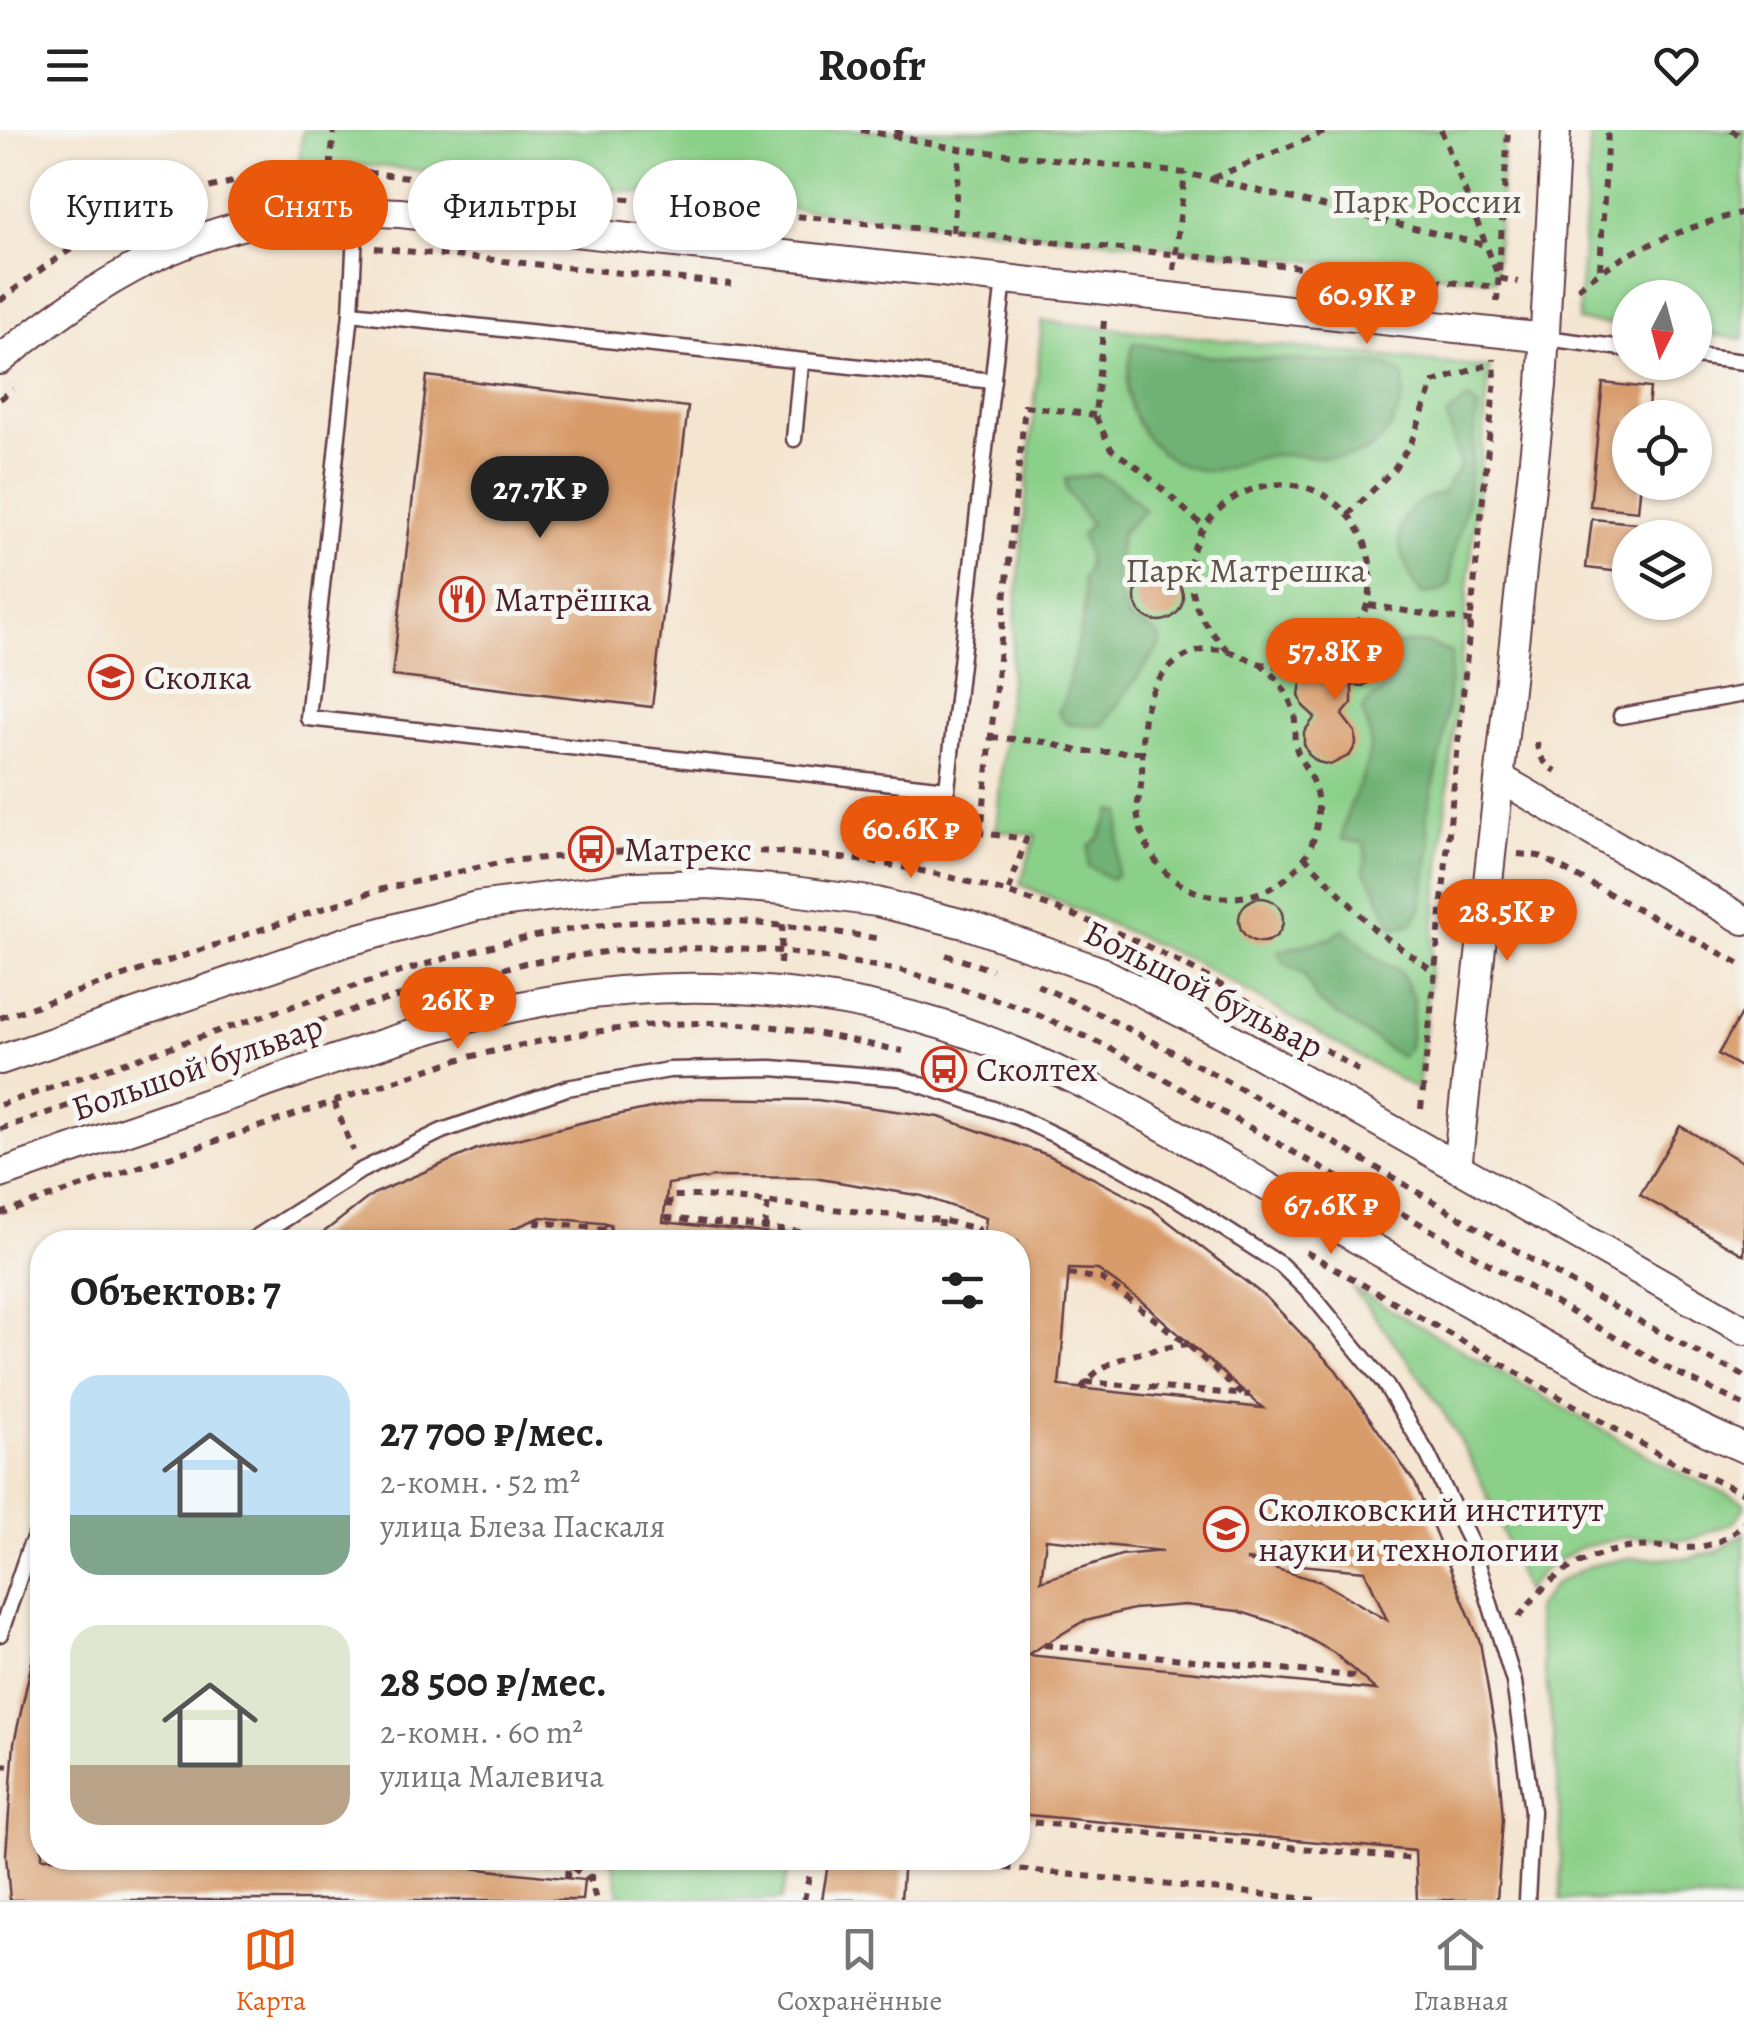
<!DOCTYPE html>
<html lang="ru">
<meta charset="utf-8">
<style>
:root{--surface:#fff;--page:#f2f2f2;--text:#222;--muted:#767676;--line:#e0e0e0;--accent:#ea580c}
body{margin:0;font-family:Alegreya,serif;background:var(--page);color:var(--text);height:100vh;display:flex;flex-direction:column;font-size:38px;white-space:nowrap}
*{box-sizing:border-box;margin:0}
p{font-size:32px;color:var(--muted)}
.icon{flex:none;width:55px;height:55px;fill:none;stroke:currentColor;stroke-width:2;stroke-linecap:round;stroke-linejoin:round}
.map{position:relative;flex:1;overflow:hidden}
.panel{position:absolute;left:30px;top:1100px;width:1000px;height:640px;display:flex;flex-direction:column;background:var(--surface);border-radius:40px;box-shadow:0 2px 8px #0004}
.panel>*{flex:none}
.hud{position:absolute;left:30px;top:30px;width:1000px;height:90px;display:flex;gap:20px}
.needle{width:65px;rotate:186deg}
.fabs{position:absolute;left:1612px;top:150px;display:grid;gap:20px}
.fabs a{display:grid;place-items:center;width:100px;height:100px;border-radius:50%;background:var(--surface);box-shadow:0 2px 8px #0004;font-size:50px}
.price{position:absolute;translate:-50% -85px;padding:0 22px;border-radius:35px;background:var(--accent);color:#fff;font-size:32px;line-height:65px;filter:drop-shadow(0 2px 5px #0008)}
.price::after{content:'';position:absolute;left:50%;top:60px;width:30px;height:22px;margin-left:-15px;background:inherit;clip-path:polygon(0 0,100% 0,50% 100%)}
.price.current{background:#222;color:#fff}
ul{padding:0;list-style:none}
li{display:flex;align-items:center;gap:30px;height:250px;padding:0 40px}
li span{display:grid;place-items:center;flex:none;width:280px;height:200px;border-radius:30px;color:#555}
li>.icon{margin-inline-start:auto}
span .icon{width:120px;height:120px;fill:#fffc;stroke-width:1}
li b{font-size:42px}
h2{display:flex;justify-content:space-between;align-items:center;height:120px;padding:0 40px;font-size:42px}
.tag{padding:0 35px;border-radius:45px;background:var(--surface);box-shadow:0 2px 8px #0004;font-size:35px;line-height:90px}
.tag.current{background:var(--accent);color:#fff}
header{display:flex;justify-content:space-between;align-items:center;height:130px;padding:0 40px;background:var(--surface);font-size:45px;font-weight:700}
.dock{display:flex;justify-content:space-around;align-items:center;height:140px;border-top:2px solid var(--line);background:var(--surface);font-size:28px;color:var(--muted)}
.dock a{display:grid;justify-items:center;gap:5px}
.dock .current{color:var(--accent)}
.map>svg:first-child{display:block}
.green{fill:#8bd089;stroke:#6a785a;stroke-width:2.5}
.forest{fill:#70b275;stroke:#5d6850;stroke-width:2.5}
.building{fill:#d89b6a;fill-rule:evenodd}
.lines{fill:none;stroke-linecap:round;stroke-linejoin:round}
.service-casing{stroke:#643d44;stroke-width:19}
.minor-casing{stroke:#643d44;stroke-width:32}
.path{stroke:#643d44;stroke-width:6;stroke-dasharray:8 8;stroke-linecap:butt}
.service{stroke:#fff;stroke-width:14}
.minor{stroke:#fff;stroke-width:28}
.labels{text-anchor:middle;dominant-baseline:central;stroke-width:10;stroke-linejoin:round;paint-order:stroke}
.park-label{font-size:35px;fill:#5e5447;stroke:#f6f6f2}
.poi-label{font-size:35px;fill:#4a1f2b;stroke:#f6f6f2;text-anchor:start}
.street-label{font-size:35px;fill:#4a1f2b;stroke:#f6f6f2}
</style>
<header><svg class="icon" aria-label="menu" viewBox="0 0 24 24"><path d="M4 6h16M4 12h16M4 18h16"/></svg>Roofr<svg class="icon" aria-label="heart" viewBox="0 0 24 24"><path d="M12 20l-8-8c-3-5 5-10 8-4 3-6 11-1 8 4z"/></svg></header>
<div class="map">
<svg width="1744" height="1770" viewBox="0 0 1744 1770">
<rect width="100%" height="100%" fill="#f6f6f2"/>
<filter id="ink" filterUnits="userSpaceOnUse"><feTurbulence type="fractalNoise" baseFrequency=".01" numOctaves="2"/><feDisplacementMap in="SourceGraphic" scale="20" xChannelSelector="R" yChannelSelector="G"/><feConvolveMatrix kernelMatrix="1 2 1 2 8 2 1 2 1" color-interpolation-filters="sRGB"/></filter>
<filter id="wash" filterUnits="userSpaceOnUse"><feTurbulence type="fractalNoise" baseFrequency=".0048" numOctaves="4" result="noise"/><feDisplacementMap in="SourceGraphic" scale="40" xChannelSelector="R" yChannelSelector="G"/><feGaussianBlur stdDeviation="2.25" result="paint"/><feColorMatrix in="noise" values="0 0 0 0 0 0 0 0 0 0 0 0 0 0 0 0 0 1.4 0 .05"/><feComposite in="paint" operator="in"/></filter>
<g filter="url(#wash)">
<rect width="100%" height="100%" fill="#f4e5d0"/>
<g class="green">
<polygon points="303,0 1504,0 1495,150 337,32 299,32"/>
<polygon points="1591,0 1744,0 1744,209 1695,203 1695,168 1630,168 1630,196 1578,191"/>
<polygon points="1042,191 1490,238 1418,960 1197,833 1020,754 1036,705 996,700"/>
<path d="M 1352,1158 L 1670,1338 L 1744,1372 L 1744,1378 L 1734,1392 L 1690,1410 L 1626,1407 L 1579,1418 L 1544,1439 L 1525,1462 C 1505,1407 1483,1348 1453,1298 C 1423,1248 1388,1203 1352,1158 Z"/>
<path d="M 1744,1403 L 1744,1770 L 1560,1770 C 1565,1668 1551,1579 1535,1479 L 1556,1453 L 1589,1436 L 1630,1428 L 1689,1428 L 1718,1421 Z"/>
<polygon points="612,1728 791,1728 781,1770 620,1770"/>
</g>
<g class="forest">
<path d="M 1133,213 L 1207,226 L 1386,235 L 1404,246 C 1405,264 1402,274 1394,290 C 1369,344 1321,323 1273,325 C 1255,326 1238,337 1221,339 C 1175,347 1137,309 1128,266 C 1125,251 1131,229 1133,213 Z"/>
<path d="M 1467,269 L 1478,277 L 1466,378 L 1452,429 L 1450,455 L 1438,462 L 1421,464 C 1395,423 1383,379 1442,363 L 1460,336 L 1447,286 Z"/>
<path d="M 1096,344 L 1117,354 L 1145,380 L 1121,403 L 1115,451 L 1127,488 L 1158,504 L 1161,514 L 1102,596 L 1067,594 L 1058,583 C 1067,567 1068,554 1072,537 C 1079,505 1089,482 1082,449 C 1093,435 1087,421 1081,406 L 1090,394 L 1067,361 L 1065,349 Z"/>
<path d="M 1408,513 L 1429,514 L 1452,523 L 1444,609 L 1426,687 L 1431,715 L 1421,779 L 1412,794 L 1394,798 C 1381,778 1380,759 1364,741 L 1366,726 L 1364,713 L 1342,709 C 1344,676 1369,647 1370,613 C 1370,603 1365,590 1362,580 L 1370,570 L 1385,560 L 1395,537 L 1388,516 Z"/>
<polygon points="1112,680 1121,683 1116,745 1111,749 1088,736 1089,716 1099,708"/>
<polygon points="1344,798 1377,829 1400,841 1414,871 1409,917 1401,927 1318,872 1303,843 1284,833 1278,821 1332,808"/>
</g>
<g id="blocks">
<g class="building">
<polygon points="427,246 688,277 652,577 392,546"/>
<polygon points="1603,253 1650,258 1647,288 1630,288 1630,352 1641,352 1638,381 1590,376"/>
<polygon points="1592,389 1636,393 1635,408 1630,408 1630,443 1586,438"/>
<circle cx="1159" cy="467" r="24"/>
<polygon points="1357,514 1366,515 1380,528 1378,546 1363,556 1352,555 1352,573 1342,585 1355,602 1356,614 1350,625 1330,635 1318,632 1309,625 1304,614 1304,602 1315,587 1303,576 1299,565 1301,553 1308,543 1319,537 1331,535 1340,539 1342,525"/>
<circle cx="1261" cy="790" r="22"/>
<polygon points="1744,879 1744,939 1718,924"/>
<path d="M 699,968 L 817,970 L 939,987 L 1048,1025 L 1151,1078 L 1267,1168 L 1336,1240 L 1415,1353 L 1480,1512 L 1497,1612 L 1503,1689 L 1497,1770 L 1417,1770 L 1415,1721 L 1018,1684 L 1018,1112 L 983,1112 L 986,1088 L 922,1066 L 814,1048 L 715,1047 L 668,1054 L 663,1092 L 827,1110 L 827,1112 L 609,1112 L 611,1094 L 541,1087 L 505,1102 L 528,1112 L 311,1112 L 373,1064 L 477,1019 L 588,991 ZM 1069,1139 L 1098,1140 L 1140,1170 L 1263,1278 L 1059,1256 ZM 1046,1409 L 1163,1421 L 1121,1425 L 1041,1451 ZM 1246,1430 L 1365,1441 L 1387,1490 L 1321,1452 ZM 1185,1475 L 1238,1481 L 1288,1497 L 1334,1523 L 1376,1560 L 1027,1525 L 1082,1492 L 1133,1479 Z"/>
<polygon points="1680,996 1744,1033 1744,1125 1640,1065"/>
<polygon points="42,1487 42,1728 374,1728 584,1750 582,1770 10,1770 6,1725 14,1613"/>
<polygon points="829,1728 904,1728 901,1770 822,1770"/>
</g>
</g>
</g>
<g filter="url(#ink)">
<use href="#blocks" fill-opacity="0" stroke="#643d44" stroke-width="2.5"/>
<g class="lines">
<defs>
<g id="service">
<polyline points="351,183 356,82"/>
<polyline points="1546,208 1630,219"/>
<polyline points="1695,226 1744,232"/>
<polyline points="993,251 351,183 308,588 947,659 1004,149"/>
<polyline points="794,309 801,233"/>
<polyline points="1621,586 1744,564"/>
<polyline points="249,1112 360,1041 442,1001 567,958 669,940 771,938 900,948 1017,987 1111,1032 1178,1069 1281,1135 1311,1164 1385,1254 1428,1325 1473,1418 1514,1552 1532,1681 1527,1770"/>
<polyline points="0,1504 29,1419 42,1393"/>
</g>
<g id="minor">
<path d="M 0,230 C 102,148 189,94 323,82 C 348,80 374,82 400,83 L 1546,208"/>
<polyline points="1500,648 1744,790"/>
<polyline points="0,930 345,812 477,776 633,756 708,754 785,760 877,772 968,795 1100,841 1227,906 1744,1200"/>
<polyline points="1457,1038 1542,255 1556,0"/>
<path d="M 0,1044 C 98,1010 197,977 295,943 C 381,914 469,883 559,869 C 702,845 861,860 996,914 C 1082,948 1159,994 1239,1040 C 1334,1096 1430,1151 1526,1205 C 1597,1245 1669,1286 1744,1318"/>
</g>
</defs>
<use href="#service" class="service-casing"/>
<use href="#minor" class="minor-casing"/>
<g class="path">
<polyline points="861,0 960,19 1185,43 1485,115"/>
<polyline points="895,0 911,9"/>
<polyline points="1441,0 1499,148 1518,152"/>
<polyline points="1731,0 1744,8"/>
<polyline points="1213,48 1329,0"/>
<polyline points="329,53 334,0"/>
<polyline points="953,102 960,19"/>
<polyline points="375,118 731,154"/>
<polyline points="1600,139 1608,0"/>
<polyline points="1174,140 1185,43"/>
<path d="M 1578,158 C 1625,120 1686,97 1744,82"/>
<path d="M 0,171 C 103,87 196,47 330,39 L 1498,157"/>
<polyline points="1497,172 1508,0"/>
<polyline points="1104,191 1095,285 1111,319 1141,340 1204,397"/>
<polyline points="0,269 13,259"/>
<polyline points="1348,385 1394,339 1411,313 1434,252 1488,235"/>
<polyline points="1369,475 1473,492"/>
<path d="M 1228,521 C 1217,508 1204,495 1197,478 C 1160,386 1280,310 1347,384 C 1367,406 1373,432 1370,461 C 1368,481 1356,499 1340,512 C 1320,530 1289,540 1262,534 C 1250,531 1239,524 1226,521 C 1189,512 1157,541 1147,575 C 1140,598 1143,620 1142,643 C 1142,656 1138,668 1137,681 C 1153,805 1320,789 1318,677 C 1317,646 1299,635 1295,613 C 1294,606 1295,598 1295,590 C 1292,566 1278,549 1260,533"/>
<polyline points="991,607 1045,612 1082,622 1141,622"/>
<path d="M 1537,612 C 1538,627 1544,633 1556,641"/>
<path d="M 711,720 C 866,721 999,749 1140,813 C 1219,849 1291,899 1364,944"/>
<polyline points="1518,724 1539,726 1744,836"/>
<polyline points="1304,726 1374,799 1435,842"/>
<polyline points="1009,760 1026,709 981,703 1025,276 1095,285"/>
<polyline points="946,825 992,840"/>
<polyline points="780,834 783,791"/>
<path d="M 1037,855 C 1283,966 1503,1126 1744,1246"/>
<polyline points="0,888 378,760 508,731 651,719 699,719"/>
<polyline points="334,972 353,1021"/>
<path d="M 0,975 C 117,935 234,895 352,857 C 445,828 542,797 639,792 C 720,787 802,796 881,809"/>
<polyline points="1421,979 1495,249 1494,229"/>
<polyline points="0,999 367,875 525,833 619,820 707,818 781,821 900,840 1020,877 1104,915 1424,1096 1669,1239 1744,1275"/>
<path d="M 0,1084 L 457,930 C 559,905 669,884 775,897 C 818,902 861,913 903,921"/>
<polyline points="765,1098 768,1072"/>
<polyline points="536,1112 538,1092 606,1099"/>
<polyline points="605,1112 607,1094"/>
<polyline points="896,1112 668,1088 670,1066 705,1066 941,1090 978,1099 977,1112"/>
<polyline points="939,1112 941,1090"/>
<polyline points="1306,1122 1673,1332 1744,1363"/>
<polyline points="1068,1144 1102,1149 1187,1214 1242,1264"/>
<polyline points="1085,1252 1250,1265"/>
<path d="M 1081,1259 C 1105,1223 1154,1221 1192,1213"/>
<path d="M 1519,1487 C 1547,1448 1578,1426 1627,1418 C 1673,1411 1706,1433 1744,1392"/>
<polyline points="1044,1515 1361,1547"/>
<polyline points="0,1635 12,1636"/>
<polyline points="1018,1691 1415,1729"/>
<polyline points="494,1728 568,1734 591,1751"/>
<polyline points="592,1728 591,1751 596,1770"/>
<polyline points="909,1728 1318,1770"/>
<polyline points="567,1748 568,1734 577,1728"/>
<polyline points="804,1770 813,1728"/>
</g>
<use href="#service" class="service"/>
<use href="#minor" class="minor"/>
</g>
</g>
<defs>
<symbol id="restaurant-ring" viewBox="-11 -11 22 22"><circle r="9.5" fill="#f6f6f2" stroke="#c8321e" stroke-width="1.5"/><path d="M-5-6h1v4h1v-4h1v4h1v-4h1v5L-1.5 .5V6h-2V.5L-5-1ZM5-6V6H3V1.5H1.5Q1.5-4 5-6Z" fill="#c8321e"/></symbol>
<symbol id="school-ring" viewBox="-11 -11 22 22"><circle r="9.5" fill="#f6f6f2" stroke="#c8321e" stroke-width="1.5"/><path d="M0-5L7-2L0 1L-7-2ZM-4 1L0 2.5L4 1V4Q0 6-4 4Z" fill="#c8321e"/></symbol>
<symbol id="bus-ring" viewBox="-11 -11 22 22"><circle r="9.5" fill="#f6f6f2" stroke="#c8321e" stroke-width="1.5"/><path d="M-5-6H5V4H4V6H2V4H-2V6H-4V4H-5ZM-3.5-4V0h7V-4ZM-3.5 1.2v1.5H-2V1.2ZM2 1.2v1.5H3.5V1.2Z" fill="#c8321e"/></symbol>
<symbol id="university-ring" viewBox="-11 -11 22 22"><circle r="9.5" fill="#f6f6f2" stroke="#c8321e" stroke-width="1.5"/><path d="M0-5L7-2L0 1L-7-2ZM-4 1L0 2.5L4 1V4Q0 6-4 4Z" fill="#c8321e"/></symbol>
</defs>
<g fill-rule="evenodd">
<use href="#restaurant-ring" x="437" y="444" width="50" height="50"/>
<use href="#school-ring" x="86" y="522" width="50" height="50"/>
<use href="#bus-ring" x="566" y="694" width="50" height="50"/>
<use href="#bus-ring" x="919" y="914" width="50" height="50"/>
<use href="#university-ring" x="1201" y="1374" width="50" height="50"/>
</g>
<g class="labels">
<g class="park-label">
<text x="1427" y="71">Парк России</text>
<text x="1246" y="440">Парк Матрешка</text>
</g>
<g class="poi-label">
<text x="494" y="469">Матрёшка</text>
<text x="144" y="547">Сколка</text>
<text x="624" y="719">Матрекс</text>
<text x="976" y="939">Сколтех</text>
<text x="1258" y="1379">Сколковский институт<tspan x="1258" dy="40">науки и технологии</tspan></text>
</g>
<g class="street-label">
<text transform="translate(1204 859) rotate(27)">Большой бульвар</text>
<text transform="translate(197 937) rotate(-19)">Большой бульвар</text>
</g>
</g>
</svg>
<div class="fabs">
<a><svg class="needle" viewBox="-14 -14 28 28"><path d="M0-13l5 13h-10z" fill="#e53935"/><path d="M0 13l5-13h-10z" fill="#767676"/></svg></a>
<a><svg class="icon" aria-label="locate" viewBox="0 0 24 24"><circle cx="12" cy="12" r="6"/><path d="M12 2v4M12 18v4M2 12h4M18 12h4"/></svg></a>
<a><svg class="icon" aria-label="layers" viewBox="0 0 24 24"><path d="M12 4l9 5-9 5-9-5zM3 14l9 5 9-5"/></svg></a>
</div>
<b class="price" style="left:1367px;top:217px">60.9K ₽</b>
<b class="price current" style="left:540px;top:411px">27.7K ₽</b>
<b class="price" style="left:1335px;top:573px">57.8K ₽</b>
<b class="price" style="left:911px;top:751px">60.6K ₽</b>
<b class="price" style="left:1507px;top:834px">28.5K ₽</b>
<b class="price" style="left:458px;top:922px">26K ₽</b>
<b class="price" style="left:1331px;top:1127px">67.6K ₽</b>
<div class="hud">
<a class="tag">Купить</a>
<a class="tag current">Снять</a>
<a class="tag">Фильтры</a>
<a class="tag">Новое</a>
</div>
<section class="panel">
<h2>Объектов: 7<svg class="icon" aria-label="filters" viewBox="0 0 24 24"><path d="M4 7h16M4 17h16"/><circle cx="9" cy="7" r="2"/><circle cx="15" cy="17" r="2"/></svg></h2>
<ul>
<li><span style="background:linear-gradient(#bfe0f5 70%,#7fa58c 0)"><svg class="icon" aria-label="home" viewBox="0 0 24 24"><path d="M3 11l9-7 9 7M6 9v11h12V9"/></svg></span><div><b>27 700 ₽/мес.</b><p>2-комн. · 52 m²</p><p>улица Блеза Паскаля</p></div></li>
<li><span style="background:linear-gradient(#dfe7d0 70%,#b9a48a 0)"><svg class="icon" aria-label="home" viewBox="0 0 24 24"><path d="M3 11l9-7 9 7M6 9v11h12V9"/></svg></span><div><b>28 500 ₽/мес.</b><p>2-комн. · 60 m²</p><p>улица Малевича</p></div></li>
</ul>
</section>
</div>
<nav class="dock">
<a class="current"><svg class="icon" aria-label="map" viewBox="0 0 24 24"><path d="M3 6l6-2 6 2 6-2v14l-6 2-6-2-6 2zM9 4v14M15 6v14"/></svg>Карта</a>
<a><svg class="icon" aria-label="saved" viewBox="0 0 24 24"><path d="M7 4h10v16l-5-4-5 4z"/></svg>Сохранённые</a>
<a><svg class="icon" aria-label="home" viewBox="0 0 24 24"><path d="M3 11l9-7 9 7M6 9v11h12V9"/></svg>Главная</a>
</nav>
